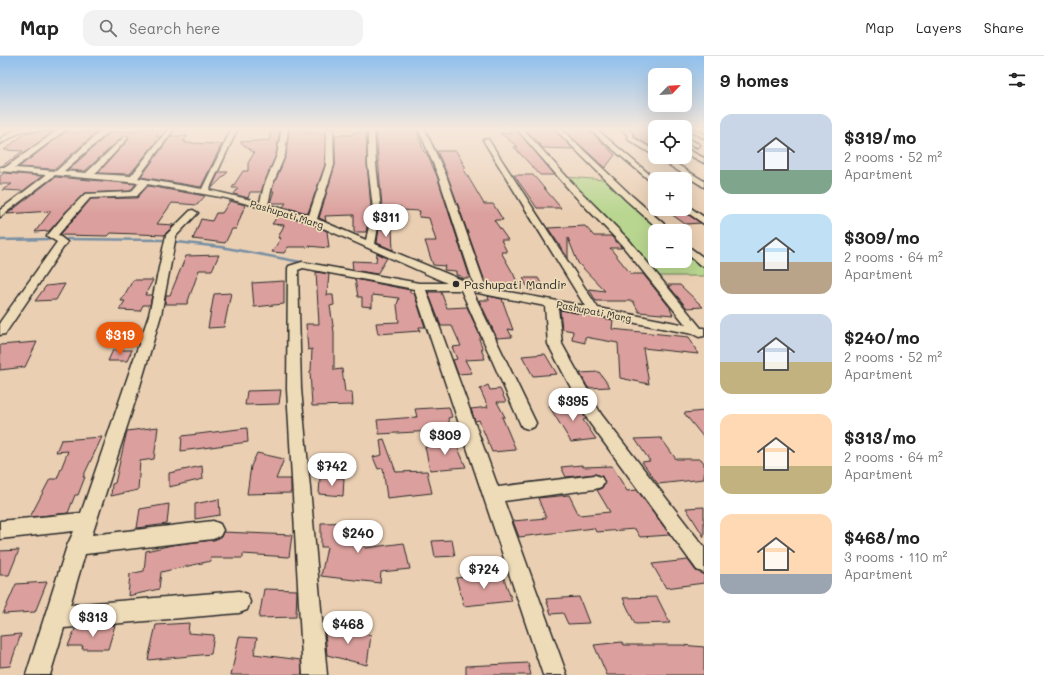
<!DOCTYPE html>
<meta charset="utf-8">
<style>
:root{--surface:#fff;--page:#f2f2f2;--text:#222;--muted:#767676;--line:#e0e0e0;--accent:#ea580c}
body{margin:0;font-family:Mali,sans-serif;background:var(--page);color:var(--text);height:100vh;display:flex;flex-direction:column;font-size:15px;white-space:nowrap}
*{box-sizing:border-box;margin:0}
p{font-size:13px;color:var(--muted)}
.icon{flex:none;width:22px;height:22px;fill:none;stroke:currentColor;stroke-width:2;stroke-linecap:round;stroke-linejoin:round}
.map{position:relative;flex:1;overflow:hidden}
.details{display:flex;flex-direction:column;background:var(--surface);width:340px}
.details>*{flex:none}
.needle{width:26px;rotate:65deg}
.tools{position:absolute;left:648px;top:12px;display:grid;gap:8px}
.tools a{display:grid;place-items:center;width:44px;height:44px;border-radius:8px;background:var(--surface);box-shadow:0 4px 16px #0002;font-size:20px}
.price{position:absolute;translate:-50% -34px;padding:0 9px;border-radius:14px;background:#fff;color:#222;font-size:13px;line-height:26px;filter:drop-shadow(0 1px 2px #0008)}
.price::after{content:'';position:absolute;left:50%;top:24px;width:12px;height:9px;margin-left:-6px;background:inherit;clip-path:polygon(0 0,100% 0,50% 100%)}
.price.active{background:var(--accent);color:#fff}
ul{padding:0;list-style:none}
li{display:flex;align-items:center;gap:12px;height:100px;padding:0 16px}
li span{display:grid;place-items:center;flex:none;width:112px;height:80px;border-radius:12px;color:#555}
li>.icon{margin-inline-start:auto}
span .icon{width:48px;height:48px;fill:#fffc;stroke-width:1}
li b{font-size:17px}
h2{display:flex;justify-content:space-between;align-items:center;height:48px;padding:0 16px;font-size:17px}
header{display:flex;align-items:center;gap:24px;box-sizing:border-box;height:56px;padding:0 20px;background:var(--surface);border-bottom:1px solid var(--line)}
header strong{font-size:19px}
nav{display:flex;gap:22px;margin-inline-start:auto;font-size:14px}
.search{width:280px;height:36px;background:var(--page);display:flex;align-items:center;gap:10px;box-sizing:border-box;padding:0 14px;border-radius:12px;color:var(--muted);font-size:15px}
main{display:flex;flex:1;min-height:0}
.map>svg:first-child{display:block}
.green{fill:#b8d68f;stroke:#72805d}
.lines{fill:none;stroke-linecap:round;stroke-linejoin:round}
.stream{stroke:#788fa4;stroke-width:2.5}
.building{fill:#dba09d;stroke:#2b2b2b}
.street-casing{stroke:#2b2b2b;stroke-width:3}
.street{fill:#eedbb8;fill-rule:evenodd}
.poi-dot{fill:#2b2b2b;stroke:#eedbb8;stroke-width:1.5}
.labels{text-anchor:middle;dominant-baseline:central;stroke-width:3.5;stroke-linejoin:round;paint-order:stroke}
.far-street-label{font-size:10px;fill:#2b2b2b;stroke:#eedbb8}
.poi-label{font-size:12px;fill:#2b2b2b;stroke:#eedbb8;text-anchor:start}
</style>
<header>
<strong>Map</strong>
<div class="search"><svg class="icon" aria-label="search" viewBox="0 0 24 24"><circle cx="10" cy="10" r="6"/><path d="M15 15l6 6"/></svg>Search here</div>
<nav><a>Map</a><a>Layers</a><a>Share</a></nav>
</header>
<main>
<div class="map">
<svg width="704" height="619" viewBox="0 0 704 619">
<rect width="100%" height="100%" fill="#eacfb3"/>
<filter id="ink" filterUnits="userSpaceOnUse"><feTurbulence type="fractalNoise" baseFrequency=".025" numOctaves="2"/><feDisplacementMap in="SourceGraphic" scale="8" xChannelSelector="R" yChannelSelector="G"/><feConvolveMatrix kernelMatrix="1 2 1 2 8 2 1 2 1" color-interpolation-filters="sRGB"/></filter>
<g filter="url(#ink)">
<polygon class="green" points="565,121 606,124 663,175 655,175 655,205 685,205 685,195 704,211 704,220 657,220"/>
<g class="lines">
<g class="stream">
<polyline points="67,183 162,184"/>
<polyline points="0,184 52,183"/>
<polyline points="177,186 221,191 306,207"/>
</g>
</g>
<g class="building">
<polygon points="143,72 161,72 156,80 161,80 130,118 98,117 129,83 125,79 85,115 68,114 111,76 141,75"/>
<polygon points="280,72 276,99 261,136 250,136 248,142 234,138 238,132 232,132 243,115 248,115 248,107 254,97 240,86 270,84 270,73"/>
<polygon points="289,72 307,73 305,77 325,77 325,109 308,157 283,151 286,147 270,147 274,135 272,135 273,130 286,99"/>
<polygon points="379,72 416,72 424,96 426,96 437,120 470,222 461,222 461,220 456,219 456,215 444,214 445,210 433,209 425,185 436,185 429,162 419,161 420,155 401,154 401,151 382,151 376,75 379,75"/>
<polygon points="509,72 515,72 555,119 540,119 514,91 518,91 500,77 512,78"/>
<polygon points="524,72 553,72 573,93 543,92"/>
<polygon points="562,72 587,72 615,99 605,112"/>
<polygon points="629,72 649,73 655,77 655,93 635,81 633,76"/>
<polygon points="69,73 70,73 66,76 97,76 55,113 19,111"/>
<polygon points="27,76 53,76 6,110 2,110 23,95 4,94"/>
<polygon points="353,76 366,76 367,108 371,151 370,151 370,158 366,176 354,176 354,159 325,160 326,165 319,162 335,109 335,79 353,79"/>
<polygon points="171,80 188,80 183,85 186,85 185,87 222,88 201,131 141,121"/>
<polygon points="437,95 456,95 466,112 463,112 484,148 493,148 503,164 494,164 508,184 501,184 507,196 501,196 514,219 519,231 498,231 498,233 487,231 447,118"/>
<polygon points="219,116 228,116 211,133"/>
<polygon points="4,117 42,120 23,135 2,134 12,128 0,128 0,120"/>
<polygon points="514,119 533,119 561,152 537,152"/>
<polygon points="55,121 136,128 130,135 84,137 49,175 35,176 51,155 7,158"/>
<polygon points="148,130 205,140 197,149 172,147 157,168 174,169 164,179 111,177 108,180 60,179 91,143 137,142"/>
<polygon points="230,145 245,149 236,173 232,173 225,187 193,183 201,163 212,165 216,157 222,157"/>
<polygon points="681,154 701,167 685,168 667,155"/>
<polygon points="279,158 304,165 327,175 329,192 308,190 307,191 288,191 284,197 272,196 281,182 278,182 284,169 272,168"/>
<polygon points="585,170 594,180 611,180 622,192 610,192 631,218 643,218 671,253 670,253 673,259 639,256 633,245 596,245 589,233 605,235 578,207 568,182 568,202 548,172"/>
<polygon points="379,173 392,173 393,194 377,187"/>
<polygon points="377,197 387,202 377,218 353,214 352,205 376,206"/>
<polygon points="219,199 212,214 199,214 187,248 165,248 166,239 170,239 186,200"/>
<polygon points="316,216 329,218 327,239 333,239 334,249 330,250 334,276 334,314 342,313 345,336 352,336 353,349 312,350 310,315 311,315 312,293 308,294 306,268 319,268"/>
<polygon points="523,222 538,222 545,234 529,234"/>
<polygon points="355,223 410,234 410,237 414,237 425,271 419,271 420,275 378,278 376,267 399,266 397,249 399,242 372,239 372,251 362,250 362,241 358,241"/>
<polygon points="133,224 153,224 145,239 152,239 150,249 143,249 140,255 119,254 125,245 121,245"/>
<polygon points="284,225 284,248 254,251 252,227"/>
<polygon points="65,228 56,244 35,245 46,230"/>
<polygon points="668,229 680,229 703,251 687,252"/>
<polygon points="428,236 441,236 447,252 467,251 481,282 479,283 483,293 481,293 485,303 465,304 472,317 458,318 453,304 457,303 452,291 461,290 452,270 441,270"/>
<polygon points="231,237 224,271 208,272 214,238"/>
<polygon points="488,240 502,243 513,274 508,273 512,281 497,282 479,244 489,244"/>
<polygon points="560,254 613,264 612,273 689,281 698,298 643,292 649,328 620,322 618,287 585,281 585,287 572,284 573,275 562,273"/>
<polygon points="37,286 25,311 0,314 0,289"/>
<polygon points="113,294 132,294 127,305 108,305"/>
<polygon points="545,298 557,318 533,320 522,300"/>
<polygon points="599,316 610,331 588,332 580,317"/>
<polygon points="488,329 490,334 500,333 506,346 497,346 505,361 502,361 516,394 492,396 479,364 475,365 471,353 488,351 480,333"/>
<polygon points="281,334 279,348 245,349 247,335"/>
<polygon points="577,348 586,363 583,364 596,383 571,386 549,350"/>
<polygon points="449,351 452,361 448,362 452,374 379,378 377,364 417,361 415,353"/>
<polygon points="704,355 704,382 684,357"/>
<polygon points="158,371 154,403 140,405 138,434 111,440 112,428 115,427 127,375"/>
<polygon points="247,372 248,386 181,395 182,380"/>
<polygon points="102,381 83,421 85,421 78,439 75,439 68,457 30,461 50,423 57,423 68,395 56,396 61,384"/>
<polygon points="661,382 676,403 701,403 704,407 704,423 658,428 642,406 650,405 635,383"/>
<polygon points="384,383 396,416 427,415 432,437 387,442 383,412 378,413 373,401 382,399 380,384"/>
<polygon points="455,385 466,411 430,414 425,391"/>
<polygon points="257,397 284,403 276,423 291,423 291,437 247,438 251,410"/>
<polygon points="582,409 583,411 612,410 627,435 637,434 670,479 640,481 635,473 596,476 594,472 519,481 513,465 546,462 538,442 569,439 579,459 610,456 597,434 602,432 605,427 602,420 595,418 566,421 561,411"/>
<polygon points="202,410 203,423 169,431 169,417"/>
<polygon points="320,422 344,422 343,440 319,438"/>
<polygon points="219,443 220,459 195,463 195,448"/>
<polygon points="169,448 167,468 137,472 140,453"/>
<polygon points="704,451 704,481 686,452"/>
<polygon points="364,466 365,492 404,487 410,513 381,516 380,527 321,520 327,491 321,491 321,467"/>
<polygon points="223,476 292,479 289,501 243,498 243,502 210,502 211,505 161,516 159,533 128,540 130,518 144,515 146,495 172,489 213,484 221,481"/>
<polygon points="452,484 455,500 435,501 432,485"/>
<polygon points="19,494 9,519 0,519 0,495"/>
<polygon points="688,504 696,515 704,518 704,527 666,532 652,508"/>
<polygon points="502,517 512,545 464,550 456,522"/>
<polygon points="47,526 35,556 3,558 16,528"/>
<polygon points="264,533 297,534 296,561 259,562"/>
<polygon points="579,541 589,567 568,568 563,557 551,558 546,543"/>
<polygon points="657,541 670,567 635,568 623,542"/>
<polygon points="189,567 188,577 214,579 211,598 148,604 156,569"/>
<polygon points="115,569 108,593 82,593 83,590 68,590 75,573"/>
<polygon points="326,569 371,579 367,609 327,599 325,576"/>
<polygon points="21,578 10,610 0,611 0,580"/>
<polygon points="239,581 257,582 254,598 301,604 302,619 231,619"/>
<polygon points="622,586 624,589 682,589 704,591 704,619 607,619 594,589"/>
<polygon points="528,607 531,619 466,619 466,610"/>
</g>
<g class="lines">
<defs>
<g id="street">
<polygon points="17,72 68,72 15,112 56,115 103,73 113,72 64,115 86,117 125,80 128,82 127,83 95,118 131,120 169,72 175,72 138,122 202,133 232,72 238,72 209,134 260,146 264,130 277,99 282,72 288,72 285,99 272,130 268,149 309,159 326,109 327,72 333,72 334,109 317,163 366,184 373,153 368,108 368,72 374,72 376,108 381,153 375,188 474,229 438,119 418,72 424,72 446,119 486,232 585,250 483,84 488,83 598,252 686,269 621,188 572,137 516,72 522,72 578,133 629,184 701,272 704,272 704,280 699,281 693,278 558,252 562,288 601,358 704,491 704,517 697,514 589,366 548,288 545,250 473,236 536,367 534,371 528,373 522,371 520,367 461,234 426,234 498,431 595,419 601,421 604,426 601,431 595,433 504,445 567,619 543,619 414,233 303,212 298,214 301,333 327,619 303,619 287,333 288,212 289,210 302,206 419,227 447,227 305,164 226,142 147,128 137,140 90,142 58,179 67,186 5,278 0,279 0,266 57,186 47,180 67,156 85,138 131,136 139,127 55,119 0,161 0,154 46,119 0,115 0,111 6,111 58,74 22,75 0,88 0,83"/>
<polygon points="554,72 560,72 632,140 672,175 661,175 626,144"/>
<polygon points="588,72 595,72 655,123 655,129"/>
<polygon points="618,72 625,72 632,76 634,82 655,95 655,100 629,84 627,78"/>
<polygon points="685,72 692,72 704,78 704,82 685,73"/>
<polygon points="685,81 699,88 700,89 697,91 685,86"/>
<polygon points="685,92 704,102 704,107 685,97"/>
<polygon points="656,101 665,101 704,125 704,131"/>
<polygon points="685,148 704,161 704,168 682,153 685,153"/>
<polygon points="193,154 198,157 176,180 161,259 140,330 92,479 213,465 220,468 223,474 220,480 213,483 85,498 70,549 239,535 247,538 250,546 247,554 239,557 64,572 50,619 26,619 67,490 74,475 0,483 0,465 81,457 149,259 166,179 190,155"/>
<polygon points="685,188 704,202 704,210 700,209 685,196"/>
</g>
</defs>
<use href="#street" class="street-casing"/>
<use href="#street" class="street"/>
</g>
</g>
<linearGradient id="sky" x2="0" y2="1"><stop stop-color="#90c0ed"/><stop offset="0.46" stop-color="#f6e9dd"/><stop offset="1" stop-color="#f6e9dd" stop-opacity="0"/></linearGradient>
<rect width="704" height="158" fill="url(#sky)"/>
<circle class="poi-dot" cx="456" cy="228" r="4"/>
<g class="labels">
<g class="far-street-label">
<text transform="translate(287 158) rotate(17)">Pashupati Marg</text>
<text transform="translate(594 255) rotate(11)">Pashupati Marg</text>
</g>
<g class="poi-label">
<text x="464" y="228">Pashupati Mandir</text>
</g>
</g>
</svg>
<div class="tools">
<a><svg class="needle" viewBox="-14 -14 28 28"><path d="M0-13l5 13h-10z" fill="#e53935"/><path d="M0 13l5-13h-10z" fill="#767676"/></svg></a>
<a><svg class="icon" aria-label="locate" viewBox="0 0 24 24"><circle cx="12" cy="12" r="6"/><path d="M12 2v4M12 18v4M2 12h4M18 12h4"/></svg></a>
<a>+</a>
<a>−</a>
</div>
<b class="price" style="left:386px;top:182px">$311</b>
<b class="price active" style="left:120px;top:300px">$319</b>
<b class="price" style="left:573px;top:366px">$395</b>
<b class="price" style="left:445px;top:400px">$309</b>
<b class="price" style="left:332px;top:431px">$742</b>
<b class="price" style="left:358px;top:498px">$240</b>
<b class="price" style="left:484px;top:534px">$724</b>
<b class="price" style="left:93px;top:582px">$313</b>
<b class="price" style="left:348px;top:589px">$468</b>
</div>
<section class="details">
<h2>9 homes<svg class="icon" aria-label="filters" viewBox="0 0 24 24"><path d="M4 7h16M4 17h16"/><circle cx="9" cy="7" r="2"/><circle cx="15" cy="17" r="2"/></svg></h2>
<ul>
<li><span style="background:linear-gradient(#c9d6e8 70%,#7fa58c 0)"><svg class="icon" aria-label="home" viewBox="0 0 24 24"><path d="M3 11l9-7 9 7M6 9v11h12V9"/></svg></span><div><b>$319/mo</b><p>2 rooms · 52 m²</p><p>Apartment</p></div></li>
<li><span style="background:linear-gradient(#bfe0f5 60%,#b9a48a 0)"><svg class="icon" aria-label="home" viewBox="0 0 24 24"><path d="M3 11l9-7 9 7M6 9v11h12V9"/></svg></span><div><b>$309/mo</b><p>2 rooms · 64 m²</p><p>Apartment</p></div></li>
<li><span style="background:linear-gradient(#c9d6e8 60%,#c2b280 0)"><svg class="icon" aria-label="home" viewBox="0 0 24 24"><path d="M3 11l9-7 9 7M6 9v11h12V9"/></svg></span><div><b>$240/mo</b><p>2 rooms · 52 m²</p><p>Apartment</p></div></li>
<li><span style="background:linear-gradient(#ffd9b3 65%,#c2b280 0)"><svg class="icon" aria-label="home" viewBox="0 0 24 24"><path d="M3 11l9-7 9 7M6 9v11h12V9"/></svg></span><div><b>$313/mo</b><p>2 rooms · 64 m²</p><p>Apartment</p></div></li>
<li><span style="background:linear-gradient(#ffd9b3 75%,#9aa5b1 0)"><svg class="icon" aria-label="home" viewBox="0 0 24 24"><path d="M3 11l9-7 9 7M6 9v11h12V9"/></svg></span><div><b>$468/mo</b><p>3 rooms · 110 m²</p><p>Apartment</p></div></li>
</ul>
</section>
</main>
